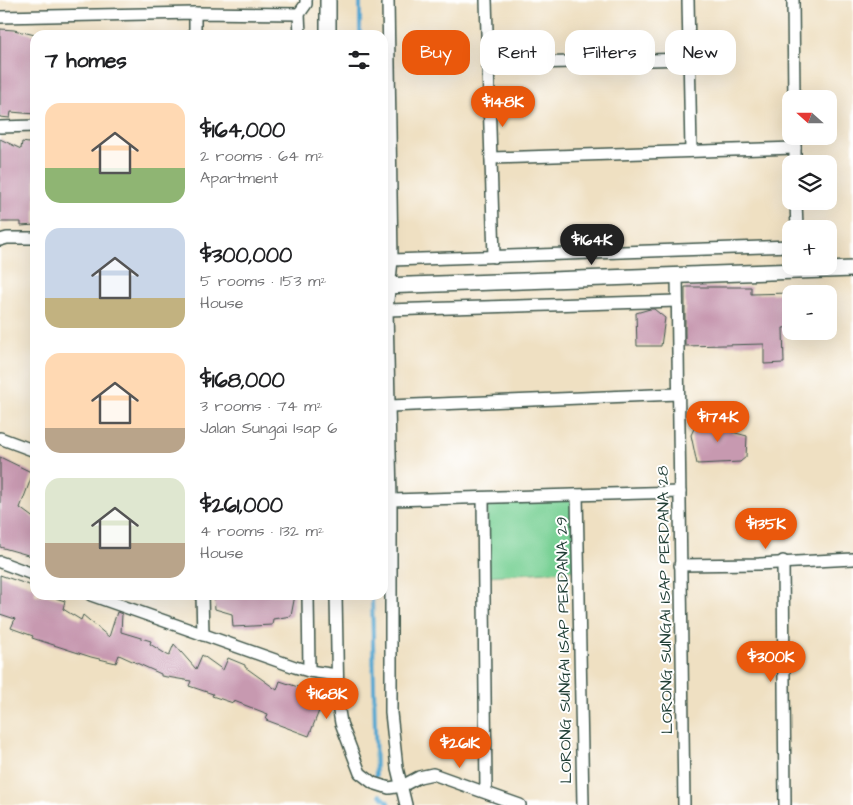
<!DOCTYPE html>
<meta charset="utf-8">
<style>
:root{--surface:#fff;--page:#f2f2f2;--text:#202124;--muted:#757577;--accent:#ea580c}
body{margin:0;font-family:"Architects Daughter",sans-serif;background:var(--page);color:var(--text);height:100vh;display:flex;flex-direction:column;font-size:19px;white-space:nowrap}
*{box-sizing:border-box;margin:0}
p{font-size:16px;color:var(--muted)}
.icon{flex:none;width:28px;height:28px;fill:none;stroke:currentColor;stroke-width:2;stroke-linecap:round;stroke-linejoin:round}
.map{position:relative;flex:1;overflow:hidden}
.panel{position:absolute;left:30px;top:30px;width:358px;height:570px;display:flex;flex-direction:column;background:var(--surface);border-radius:15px;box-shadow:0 5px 20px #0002}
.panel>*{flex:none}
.banner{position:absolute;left:402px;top:30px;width:375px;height:45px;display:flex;gap:10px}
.needle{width:32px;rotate:291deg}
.fabs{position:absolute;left:782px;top:90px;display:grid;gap:10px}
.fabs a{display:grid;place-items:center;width:55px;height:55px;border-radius:10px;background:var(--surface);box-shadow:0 5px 20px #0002;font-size:25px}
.price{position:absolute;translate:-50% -42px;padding:0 11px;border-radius:18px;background:var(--accent);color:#fff;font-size:16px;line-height:32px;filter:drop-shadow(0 1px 2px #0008)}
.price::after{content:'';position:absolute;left:50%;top:30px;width:15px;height:11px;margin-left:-8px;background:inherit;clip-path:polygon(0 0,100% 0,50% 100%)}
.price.active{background:#222;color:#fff}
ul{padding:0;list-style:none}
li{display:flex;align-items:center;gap:15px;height:125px;padding:0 15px}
li span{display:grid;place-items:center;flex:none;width:140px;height:100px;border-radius:15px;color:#555}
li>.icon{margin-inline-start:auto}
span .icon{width:60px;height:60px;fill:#fffc;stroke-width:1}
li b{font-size:21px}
h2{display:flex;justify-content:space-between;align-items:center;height:60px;padding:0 15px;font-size:21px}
.chip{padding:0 18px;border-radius:15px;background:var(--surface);box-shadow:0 5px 20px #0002;font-size:18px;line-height:45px}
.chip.active{background:var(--accent);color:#fff}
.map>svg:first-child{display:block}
.green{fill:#7ad196;stroke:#4c8765}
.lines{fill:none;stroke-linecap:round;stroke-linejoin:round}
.stream{stroke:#56a8d1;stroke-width:4}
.building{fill:#c799b0}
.minor-casing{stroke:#3e5549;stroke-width:14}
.tertiary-casing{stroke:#3e5549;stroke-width:18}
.minor{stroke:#fff;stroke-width:11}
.tertiary{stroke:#fff;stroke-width:15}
.labels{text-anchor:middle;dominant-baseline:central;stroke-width:4;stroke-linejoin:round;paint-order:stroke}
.street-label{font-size:16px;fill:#1f3d34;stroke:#fff}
</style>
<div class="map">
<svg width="853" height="805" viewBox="0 0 853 805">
<rect width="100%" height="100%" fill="#fff"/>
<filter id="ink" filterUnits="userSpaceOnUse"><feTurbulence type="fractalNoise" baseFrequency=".02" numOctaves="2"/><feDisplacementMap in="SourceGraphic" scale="10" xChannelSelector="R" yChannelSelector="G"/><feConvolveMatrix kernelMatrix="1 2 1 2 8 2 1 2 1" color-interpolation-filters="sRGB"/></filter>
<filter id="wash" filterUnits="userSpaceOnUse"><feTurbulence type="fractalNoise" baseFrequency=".0096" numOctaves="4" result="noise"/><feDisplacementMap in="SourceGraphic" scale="20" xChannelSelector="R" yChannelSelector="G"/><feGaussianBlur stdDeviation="1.12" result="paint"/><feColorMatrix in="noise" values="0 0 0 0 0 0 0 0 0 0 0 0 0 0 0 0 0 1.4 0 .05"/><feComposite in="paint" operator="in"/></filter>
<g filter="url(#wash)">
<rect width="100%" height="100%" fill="#efe0c2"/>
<polygon class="green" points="574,499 576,570 487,576 487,501"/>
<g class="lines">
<g class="stream">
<polyline points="360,0 360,35"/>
<polyline points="372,595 376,776"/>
<polyline points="380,795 387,801 389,805"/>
</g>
</g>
<g id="blocks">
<g class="building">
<polygon points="0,29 14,30 35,35 33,78 35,77 35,114 11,112 10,118 0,117"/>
<polygon points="0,139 21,149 22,142 35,144 35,225 21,226 21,222 0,222"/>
<polygon points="685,287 751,287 751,294 791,293 791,327 783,328 784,363 764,364 764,344 685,346"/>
<polygon points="650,309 654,309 665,318 661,346 637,346 636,313"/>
<polygon points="699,418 721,419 721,423 732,422 732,432 747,436 746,457 740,462 697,464 691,435"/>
<polygon points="0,457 33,473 20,508 35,519 35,557 0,547"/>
<polygon points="0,575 35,587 35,595 46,595 65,601 63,609 81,620 83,615 109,637 117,612 122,614 121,632 151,641 150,644 169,656 174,644 196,669 202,655 223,670 228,658 245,665 245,667 277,690 280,681 325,696 309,736 266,720 268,714 234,701 233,703 212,696 213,694 189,686 191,681 161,676 161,674 119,655 116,663 91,657 32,638 33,636 11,628 15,619 0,614"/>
<polygon points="214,595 295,595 291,616 273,619 272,625 233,627 232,614 215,609"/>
</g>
</g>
</g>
<g filter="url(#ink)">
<use href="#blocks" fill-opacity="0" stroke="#3e5549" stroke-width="1"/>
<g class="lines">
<defs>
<g id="minor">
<polyline points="388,0 392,260 387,310 391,500 391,713 397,768 406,805"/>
<polyline points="486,0 494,257"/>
<polyline points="688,0 691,151"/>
<polyline points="793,0 794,99"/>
<polyline points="195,13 195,35"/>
<polyline points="0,17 195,13 299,14"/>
<polyline points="300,35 299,14 306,4 306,0"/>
<polyline points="488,64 689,59"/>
<polyline points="0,127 35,126"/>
<polyline points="795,136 795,164"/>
<polyline points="491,158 795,148"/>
<polyline points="796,201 797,229"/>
<polyline points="0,240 7,238 35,238"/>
<polyline points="392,260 791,246"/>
<polyline points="677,275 684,805"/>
<polyline points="387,310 677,301"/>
<polyline points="390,406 678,394"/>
<polyline points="0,438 35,451"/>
<polyline points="577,495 583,805"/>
<polyline points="483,498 486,792"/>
<polyline points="391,500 680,492"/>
<polyline points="783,561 785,805"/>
<polyline points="0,562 35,575"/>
<polyline points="680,565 759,564 853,559"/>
<polyline points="91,595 295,667 309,671 337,675"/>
<polyline points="202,595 203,635"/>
<polyline points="308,595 309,671"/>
<polyline points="336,595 338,705 341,723 360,773 373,783 389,788 402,786 419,777 433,774 520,805"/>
</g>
<g id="tertiary">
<polyline points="328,0 328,35"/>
<polyline points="382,286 853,269"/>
</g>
</defs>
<use href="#minor" class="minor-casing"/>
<use href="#tertiary" class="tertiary-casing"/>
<use href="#minor" class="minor"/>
<use href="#tertiary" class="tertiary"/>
</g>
</g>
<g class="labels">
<g class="street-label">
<text transform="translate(665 600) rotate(-91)">LORONG SUNGAI ISAP PERDANA 28</text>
<text transform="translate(564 650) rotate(-91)">LORONG SUNGAI ISAP PERDANA 29</text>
</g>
</g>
</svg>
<div class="fabs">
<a><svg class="needle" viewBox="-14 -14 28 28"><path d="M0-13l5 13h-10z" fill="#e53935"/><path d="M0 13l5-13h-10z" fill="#757577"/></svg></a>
<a><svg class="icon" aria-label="layers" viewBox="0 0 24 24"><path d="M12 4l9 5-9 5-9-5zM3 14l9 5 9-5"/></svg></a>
<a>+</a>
<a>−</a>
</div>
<b class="price" style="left:503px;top:128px">$148K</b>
<b class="price active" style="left:592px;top:266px">$164K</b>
<b class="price" style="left:718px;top:443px">$174K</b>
<b class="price" style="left:766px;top:550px">$135K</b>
<b class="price" style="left:771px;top:683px">$300K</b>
<b class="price" style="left:327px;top:720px">$168K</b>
<b class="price" style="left:460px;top:769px">$261K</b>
<div class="banner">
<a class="chip active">Buy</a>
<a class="chip">Rent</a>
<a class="chip">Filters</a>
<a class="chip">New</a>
</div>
<section class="panel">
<h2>7 homes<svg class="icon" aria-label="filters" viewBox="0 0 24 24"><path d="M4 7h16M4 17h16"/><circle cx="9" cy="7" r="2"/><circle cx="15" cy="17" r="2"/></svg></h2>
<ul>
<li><span style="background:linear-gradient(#ffd9b3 65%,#8fb573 0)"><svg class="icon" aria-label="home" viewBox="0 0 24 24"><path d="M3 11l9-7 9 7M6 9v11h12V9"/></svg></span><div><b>$164,000</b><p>2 rooms · 64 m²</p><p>Apartment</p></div></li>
<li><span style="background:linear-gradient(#c9d6e8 70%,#c2b280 0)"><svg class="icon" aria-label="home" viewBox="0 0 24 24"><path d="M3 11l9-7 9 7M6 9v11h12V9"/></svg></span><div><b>$300,000</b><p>5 rooms · 153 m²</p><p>House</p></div></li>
<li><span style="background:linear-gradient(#ffd9b3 75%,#b9a48a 0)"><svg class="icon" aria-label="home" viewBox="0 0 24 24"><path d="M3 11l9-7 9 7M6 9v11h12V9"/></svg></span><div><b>$168,000</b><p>3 rooms · 74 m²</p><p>Jalan Sungai Isap 6</p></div></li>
<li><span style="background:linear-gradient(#dfe7d0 65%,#b9a48a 0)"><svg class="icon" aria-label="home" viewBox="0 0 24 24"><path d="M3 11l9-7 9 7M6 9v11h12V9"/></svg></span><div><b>$261,000</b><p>4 rooms · 132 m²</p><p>House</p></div></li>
</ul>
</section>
</div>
